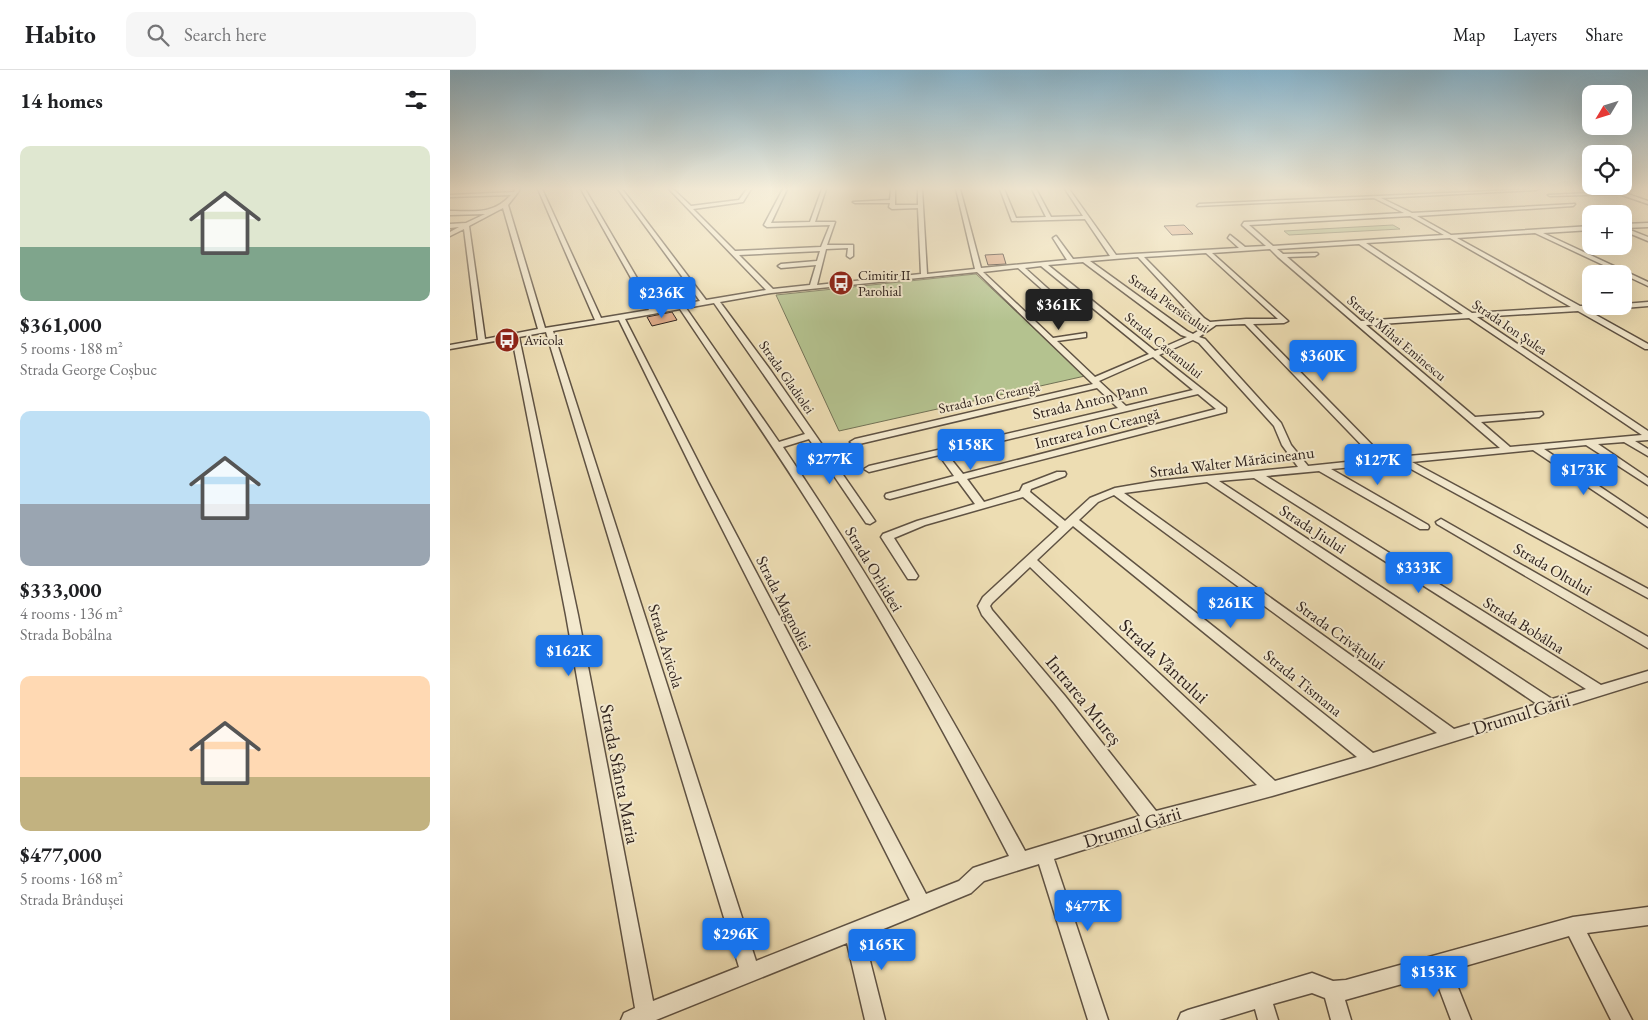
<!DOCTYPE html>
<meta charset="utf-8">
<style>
:root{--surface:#fff;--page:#f6f6f6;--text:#202124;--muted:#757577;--line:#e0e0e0;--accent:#1a73e8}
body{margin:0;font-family:"EB Garamond",serif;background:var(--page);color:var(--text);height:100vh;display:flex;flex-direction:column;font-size:19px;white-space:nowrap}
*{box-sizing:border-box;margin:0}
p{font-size:16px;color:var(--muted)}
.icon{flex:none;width:28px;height:28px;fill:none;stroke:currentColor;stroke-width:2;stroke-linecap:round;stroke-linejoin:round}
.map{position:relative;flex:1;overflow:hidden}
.side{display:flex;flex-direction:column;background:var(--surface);width:450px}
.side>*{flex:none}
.needle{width:32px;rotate:232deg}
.buttons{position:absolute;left:1132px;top:15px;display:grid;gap:10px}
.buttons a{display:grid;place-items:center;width:50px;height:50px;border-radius:10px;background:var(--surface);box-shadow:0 5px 20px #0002;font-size:25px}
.price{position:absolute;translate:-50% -42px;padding:0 11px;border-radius:5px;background:var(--accent);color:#fff;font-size:16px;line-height:32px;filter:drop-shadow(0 1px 2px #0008)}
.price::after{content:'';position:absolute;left:50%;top:30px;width:15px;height:11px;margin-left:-8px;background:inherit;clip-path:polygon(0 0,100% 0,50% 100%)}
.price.on{background:#222;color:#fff}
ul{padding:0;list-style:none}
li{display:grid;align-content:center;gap:10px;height:265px;padding:0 20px}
li span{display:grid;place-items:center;height:155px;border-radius:10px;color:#555}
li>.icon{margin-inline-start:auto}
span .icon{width:90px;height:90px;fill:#fffc;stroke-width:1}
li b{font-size:21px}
h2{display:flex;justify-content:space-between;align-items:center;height:60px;padding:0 20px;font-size:21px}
header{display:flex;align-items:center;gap:30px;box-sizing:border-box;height:70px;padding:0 25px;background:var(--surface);border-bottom:1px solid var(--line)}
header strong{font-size:24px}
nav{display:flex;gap:28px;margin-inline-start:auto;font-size:18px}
.search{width:350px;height:45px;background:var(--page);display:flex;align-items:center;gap:12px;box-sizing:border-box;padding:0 18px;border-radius:10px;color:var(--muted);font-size:19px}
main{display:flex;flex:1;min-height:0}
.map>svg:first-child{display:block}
.green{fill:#b4c28f;stroke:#727256}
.building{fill:#dca987;stroke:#30231e}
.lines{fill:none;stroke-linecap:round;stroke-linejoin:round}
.minor-casing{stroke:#5f5243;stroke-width:3}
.minor{fill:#f3e9ce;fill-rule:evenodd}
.labels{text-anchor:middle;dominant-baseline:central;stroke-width:4;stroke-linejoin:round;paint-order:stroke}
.far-poi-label{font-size:14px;fill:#30231e;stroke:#f3e9ce;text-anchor:start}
.far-street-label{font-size:14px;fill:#30231e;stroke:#f3e9ce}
.street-label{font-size:16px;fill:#30231e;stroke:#f3e9ce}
.near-street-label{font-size:19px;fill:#30231e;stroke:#f3e9ce}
</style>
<header>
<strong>Habito</strong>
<div class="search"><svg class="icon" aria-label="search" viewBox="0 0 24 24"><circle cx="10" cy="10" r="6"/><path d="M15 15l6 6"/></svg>Search here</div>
<nav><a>Map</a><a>Layers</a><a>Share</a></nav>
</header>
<main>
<section class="side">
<h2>14 homes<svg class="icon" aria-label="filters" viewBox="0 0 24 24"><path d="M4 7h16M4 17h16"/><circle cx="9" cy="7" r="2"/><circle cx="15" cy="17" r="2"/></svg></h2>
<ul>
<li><span style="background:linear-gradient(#dfe7d0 65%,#7fa58c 0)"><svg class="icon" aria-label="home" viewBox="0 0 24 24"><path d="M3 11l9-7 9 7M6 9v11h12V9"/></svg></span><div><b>$361,000</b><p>5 rooms · 188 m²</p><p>Strada George Coșbuc</p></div></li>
<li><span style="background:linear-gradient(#bfe0f5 60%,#9aa5b1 0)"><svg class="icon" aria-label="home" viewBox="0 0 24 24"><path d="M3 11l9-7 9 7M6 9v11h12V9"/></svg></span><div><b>$333,000</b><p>4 rooms · 136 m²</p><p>Strada Bobâlna</p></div></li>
<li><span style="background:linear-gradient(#ffd9b3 65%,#c2b280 0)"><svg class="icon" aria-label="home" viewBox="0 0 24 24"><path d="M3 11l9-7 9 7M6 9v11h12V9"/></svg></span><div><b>$477,000</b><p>5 rooms · 168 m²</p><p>Strada Brândușei</p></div></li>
</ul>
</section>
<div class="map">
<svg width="1198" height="950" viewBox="0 0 1198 950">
<rect width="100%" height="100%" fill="#edddb3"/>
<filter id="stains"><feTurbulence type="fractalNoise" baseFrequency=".004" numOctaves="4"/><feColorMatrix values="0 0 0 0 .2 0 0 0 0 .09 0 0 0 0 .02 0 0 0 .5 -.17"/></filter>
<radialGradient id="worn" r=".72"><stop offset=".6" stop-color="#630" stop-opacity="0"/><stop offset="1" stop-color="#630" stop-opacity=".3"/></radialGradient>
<g class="green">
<polygon points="943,155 950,159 839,165 834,161"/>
<polygon points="526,204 635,306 389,361 326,225"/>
</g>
<g class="building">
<polygon points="734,155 743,164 722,165 714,156"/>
<polygon points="553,184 556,194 538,195 535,185"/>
<polygon points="222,242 227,250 202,256 197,247"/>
</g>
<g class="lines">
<defs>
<g id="minor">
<path d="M 65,119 L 69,119 L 69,121 L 58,135 L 95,258 L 145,250 L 88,119 L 92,119 L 151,248 L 199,240 L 131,119 L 135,119 L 205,239 L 250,231 L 168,119 L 172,119 L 256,230 L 316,220 L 219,119 L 223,119 L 241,136 L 289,130 L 297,119 L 301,119 L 293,132 L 243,139 L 285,181 L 371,177 L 380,155 L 317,157 L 314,155 L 333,119 L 337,119 L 321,153 L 360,152 L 372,119 L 376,119 L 365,152 L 385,152 L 377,175 L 403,175 L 403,186 L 400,188 L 397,186 L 398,178 L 376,179 L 367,215 L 471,204 L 468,138 L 442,139 L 439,137 L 440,133 L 405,133 L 403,132 L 440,130 L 441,119 L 445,119 L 445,135 L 468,135 L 468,119 L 472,119 L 477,204 L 525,199 L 506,119 L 510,119 L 531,198 L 617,190 L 603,168 L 606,166 L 623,189 L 660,186 L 635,149 L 562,151 L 550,119 L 554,119 L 566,148 L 596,147 L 582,119 L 586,119 L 601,147 L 633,146 L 615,119 L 619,119 L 666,185 L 789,178 L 778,168 L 780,165 L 795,177 L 816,176 L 792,155 L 794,152 L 954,143 L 924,128 L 747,136 L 749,134 L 1088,119 L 1086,120 L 931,128 L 962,143 L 1125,134 L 1123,136 L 967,146 L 1001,165 L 1141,156 L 1141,160 L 1093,163 L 1198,212 L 1198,216 L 1196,215 L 1085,163 L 1007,168 L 1130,236 L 1170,236 L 1167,238 L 1137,240 L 1198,274 L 1198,279 L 1195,279 L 1128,241 L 1027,247 L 1198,361 L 1198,370 L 1185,371 L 1198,379 L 1198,386 L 1174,372 L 1148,374 L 1198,408 L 1198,415 L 1136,375 L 1094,379 L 1198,449 L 1198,457 L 1083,380 L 962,392 L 1198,519 L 1198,528 L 950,393 L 881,399 L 978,455 L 979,457 L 978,459 L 970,459 L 869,401 L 816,406 L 1151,615 L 1198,601 L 1198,611 L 921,697 L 822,726 L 703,758 L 604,789 L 658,950 L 638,950 L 589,794 L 534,811 L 521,823 L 414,867 L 435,950 L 415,950 L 397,873 L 206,950 L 171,950 L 174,943 L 185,938 L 116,545 L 62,268 L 0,279 L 0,275 L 28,270 L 14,159 L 0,166 L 0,162 L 9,157 L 0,158 L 0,154 L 16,153 L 35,144 L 0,145 L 0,141 C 25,141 43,145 61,125 L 0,127 L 0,125 L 64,122 ZM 53,138 L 88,259 L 35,269 L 19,156 ZM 960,146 L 994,165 L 823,176 L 799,155 ZM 1000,168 L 1121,237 L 1022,243 L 916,173 ZM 909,174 L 1013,244 L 911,251 L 837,187 L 865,186 L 868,184 L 867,183 L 833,184 L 827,179 ZM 820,179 L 828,187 L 1050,378 L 935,388 L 803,254 L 834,253 L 838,251 L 762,183 ZM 370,181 L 367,191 L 331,194 L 328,196 L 331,198 L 366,195 L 360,215 L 323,219 L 289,185 ZM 756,183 L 828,249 L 796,249 L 760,252 L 754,248 L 694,187 ZM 688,187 L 748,252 L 756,256 L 743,264 L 737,261 L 640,191 ZM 633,192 L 731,265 L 737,267 L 705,281 L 598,195 ZM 591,196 L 699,284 L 645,307 L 607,271 L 636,267 L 636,263 L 603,268 L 533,202 L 568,198 L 612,237 L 616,237 L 616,235 L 575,198 ZM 527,202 L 643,314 L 405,369 L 400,372 L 405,375 L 647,318 L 668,338 L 419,396 L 414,399 L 419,402 L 489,385 L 504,406 L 436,424 L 435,426 L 436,428 L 440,429 L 508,411 L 525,434 L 467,451 L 433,464 L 431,467 L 458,509 L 466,509 L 468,506 L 444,468 L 475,455 L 573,427 L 609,457 L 533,527 L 528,536 L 532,545 L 605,634 L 690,746 L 575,781 C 500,643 421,507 333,377 L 359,369 L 416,453 L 420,454 L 425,451 L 321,301 L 270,232 L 321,223 ZM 264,233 L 355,364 L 329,372 L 236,238 ZM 230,239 C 278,311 328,383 374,457 C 441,564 501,674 559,786 L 523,798 L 509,811 L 476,824 L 259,413 L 175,249 ZM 1019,248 L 1192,365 L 1060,377 L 1031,352 L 1089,347 L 1093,344 L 1092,342 L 1025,347 L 916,255 ZM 169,250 L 249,413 L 460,830 L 306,891 L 103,261 ZM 795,254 L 925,389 L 858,396 L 841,375 L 831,353 L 755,269 L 749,267 L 766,255 ZM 96,262 L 289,897 L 203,931 L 128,545 L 69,267 ZM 743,270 L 749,273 L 824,356 L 832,375 L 848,397 L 706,411 L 665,418 L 640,428 L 615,451 L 580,422 L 581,419 L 615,406 L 616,404 L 615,402 L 607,402 L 573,415 L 570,421 L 534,432 L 517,409 L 776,342 L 776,338 L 709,285 ZM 703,287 L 743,320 L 676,336 L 649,311 ZM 748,324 L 766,339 L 513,404 L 497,384 ZM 804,408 L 1136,619 L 1102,629 L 769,411 ZM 757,412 L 1087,634 L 1004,659 L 674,423 ZM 664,425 L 987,663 L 923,683 L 629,450 L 648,432 ZM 623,456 L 907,687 L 825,711 L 587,490 ZM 580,497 L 807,715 L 706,741 L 615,626 L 542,540 L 540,536 L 542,533 Z"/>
<polygon points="1163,119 1198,131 1198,134 1169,124 1100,126 1098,125 1162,122 1160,120"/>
<polygon points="1198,153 1198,157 1175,158 1198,167 1198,171 1174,161 1174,154"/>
<polygon points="1198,232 1198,236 1174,238 1171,236 1174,236 1174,234"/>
<polygon points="991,449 1198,567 1198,578 987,454 986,452"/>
<polygon points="1198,837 1198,855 1137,863 1182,950 1161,950 1119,866 1001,900 1021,950 1001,950 984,905 895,930 901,950 881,950 875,928 862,923 823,934 828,950 808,950 805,939 769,950 728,950 731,943 738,940 862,903 883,911 896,910 1123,847"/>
</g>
</defs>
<use href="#minor" class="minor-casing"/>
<use href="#minor" class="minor"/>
</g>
<linearGradient id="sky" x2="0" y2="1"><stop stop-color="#88b7d1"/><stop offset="0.47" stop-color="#f7f0dd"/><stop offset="1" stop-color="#f7f0dd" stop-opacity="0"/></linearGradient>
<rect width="1198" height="252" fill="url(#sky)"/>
<defs>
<symbol id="bus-disc" viewBox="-11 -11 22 22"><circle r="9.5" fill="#8f2418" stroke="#f3e9ce"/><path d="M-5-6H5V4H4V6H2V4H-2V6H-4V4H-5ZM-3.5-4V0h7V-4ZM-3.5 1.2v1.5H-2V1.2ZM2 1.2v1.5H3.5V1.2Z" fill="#fff"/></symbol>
</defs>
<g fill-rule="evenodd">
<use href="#bus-disc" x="377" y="199" width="28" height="28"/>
<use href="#bus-disc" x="43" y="256" width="28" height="28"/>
</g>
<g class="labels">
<g class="far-poi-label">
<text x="408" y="205">Cimitir II<tspan x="408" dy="16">Parohial</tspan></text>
<text x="74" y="270">Avicola</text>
</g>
<g class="far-street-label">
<text transform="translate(719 233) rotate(34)">Strada Piersicului</text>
<text transform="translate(1060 257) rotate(34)">Strada Ion Șulea</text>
<text transform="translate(947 268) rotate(40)">Strada Mihai Eminescu</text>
<text transform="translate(714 275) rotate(39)">Strada Castanului</text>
<text transform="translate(337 307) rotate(55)">Strada Gladiolei</text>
<text transform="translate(539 327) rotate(-13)">Strada Ion Creangă</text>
</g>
<g class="street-label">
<text transform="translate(640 331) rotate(-13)">Strada Anton Pann</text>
<text transform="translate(647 358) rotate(-14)">Intrarea Ion Creangă</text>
<text transform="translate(782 392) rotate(-7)">Strada Walter Mărăcineanu</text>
<text transform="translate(863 459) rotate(33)">Strada Jiului</text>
<text transform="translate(424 499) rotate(59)">Strada Orhideei</text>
<text transform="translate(1103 499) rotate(30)">Strada Oltului</text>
<text transform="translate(334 533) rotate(63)">Strada Magnoliei</text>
<text transform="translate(1074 555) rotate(32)">Strada Bobâlna</text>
<text transform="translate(891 565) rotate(36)">Strada Crivățului</text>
<text transform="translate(216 576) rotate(73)">Strada Avicola</text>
<text transform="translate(853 613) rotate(39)">Strada Tismana</text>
</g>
<g class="near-street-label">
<text transform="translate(714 591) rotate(43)">Strada Vântului</text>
<text transform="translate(634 630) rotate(51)">Intrarea Mureș</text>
<text transform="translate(1071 644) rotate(-17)">Drumul Gării</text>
<text transform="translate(170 704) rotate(79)">Strada Sfânta Maria</text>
<text transform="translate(682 757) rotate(-17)">Drumul Gării</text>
</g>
</g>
<rect width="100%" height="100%" filter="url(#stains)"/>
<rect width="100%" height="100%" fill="url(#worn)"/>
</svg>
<div class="buttons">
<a><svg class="needle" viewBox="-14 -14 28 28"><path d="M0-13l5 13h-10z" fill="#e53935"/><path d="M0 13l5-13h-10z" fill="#757577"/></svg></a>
<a><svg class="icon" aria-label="locate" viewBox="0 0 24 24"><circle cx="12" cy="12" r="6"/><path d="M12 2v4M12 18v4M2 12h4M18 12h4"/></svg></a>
<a>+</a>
<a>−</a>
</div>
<b class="price" style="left:212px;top:249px">$236K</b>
<b class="price on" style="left:609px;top:261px">$361K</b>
<b class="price" style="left:873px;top:312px">$360K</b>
<b class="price" style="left:521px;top:401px">$158K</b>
<b class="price" style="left:380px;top:415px">$277K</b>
<b class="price" style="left:928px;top:416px">$127K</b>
<b class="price" style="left:1134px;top:426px">$173K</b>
<b class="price" style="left:969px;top:524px">$333K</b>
<b class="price" style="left:781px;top:559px">$261K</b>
<b class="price" style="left:119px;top:607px">$162K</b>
<b class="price" style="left:638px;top:862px">$477K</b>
<b class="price" style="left:286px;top:890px">$296K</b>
<b class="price" style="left:432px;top:901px">$165K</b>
<b class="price" style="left:984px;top:928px">$153K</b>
</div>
</main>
